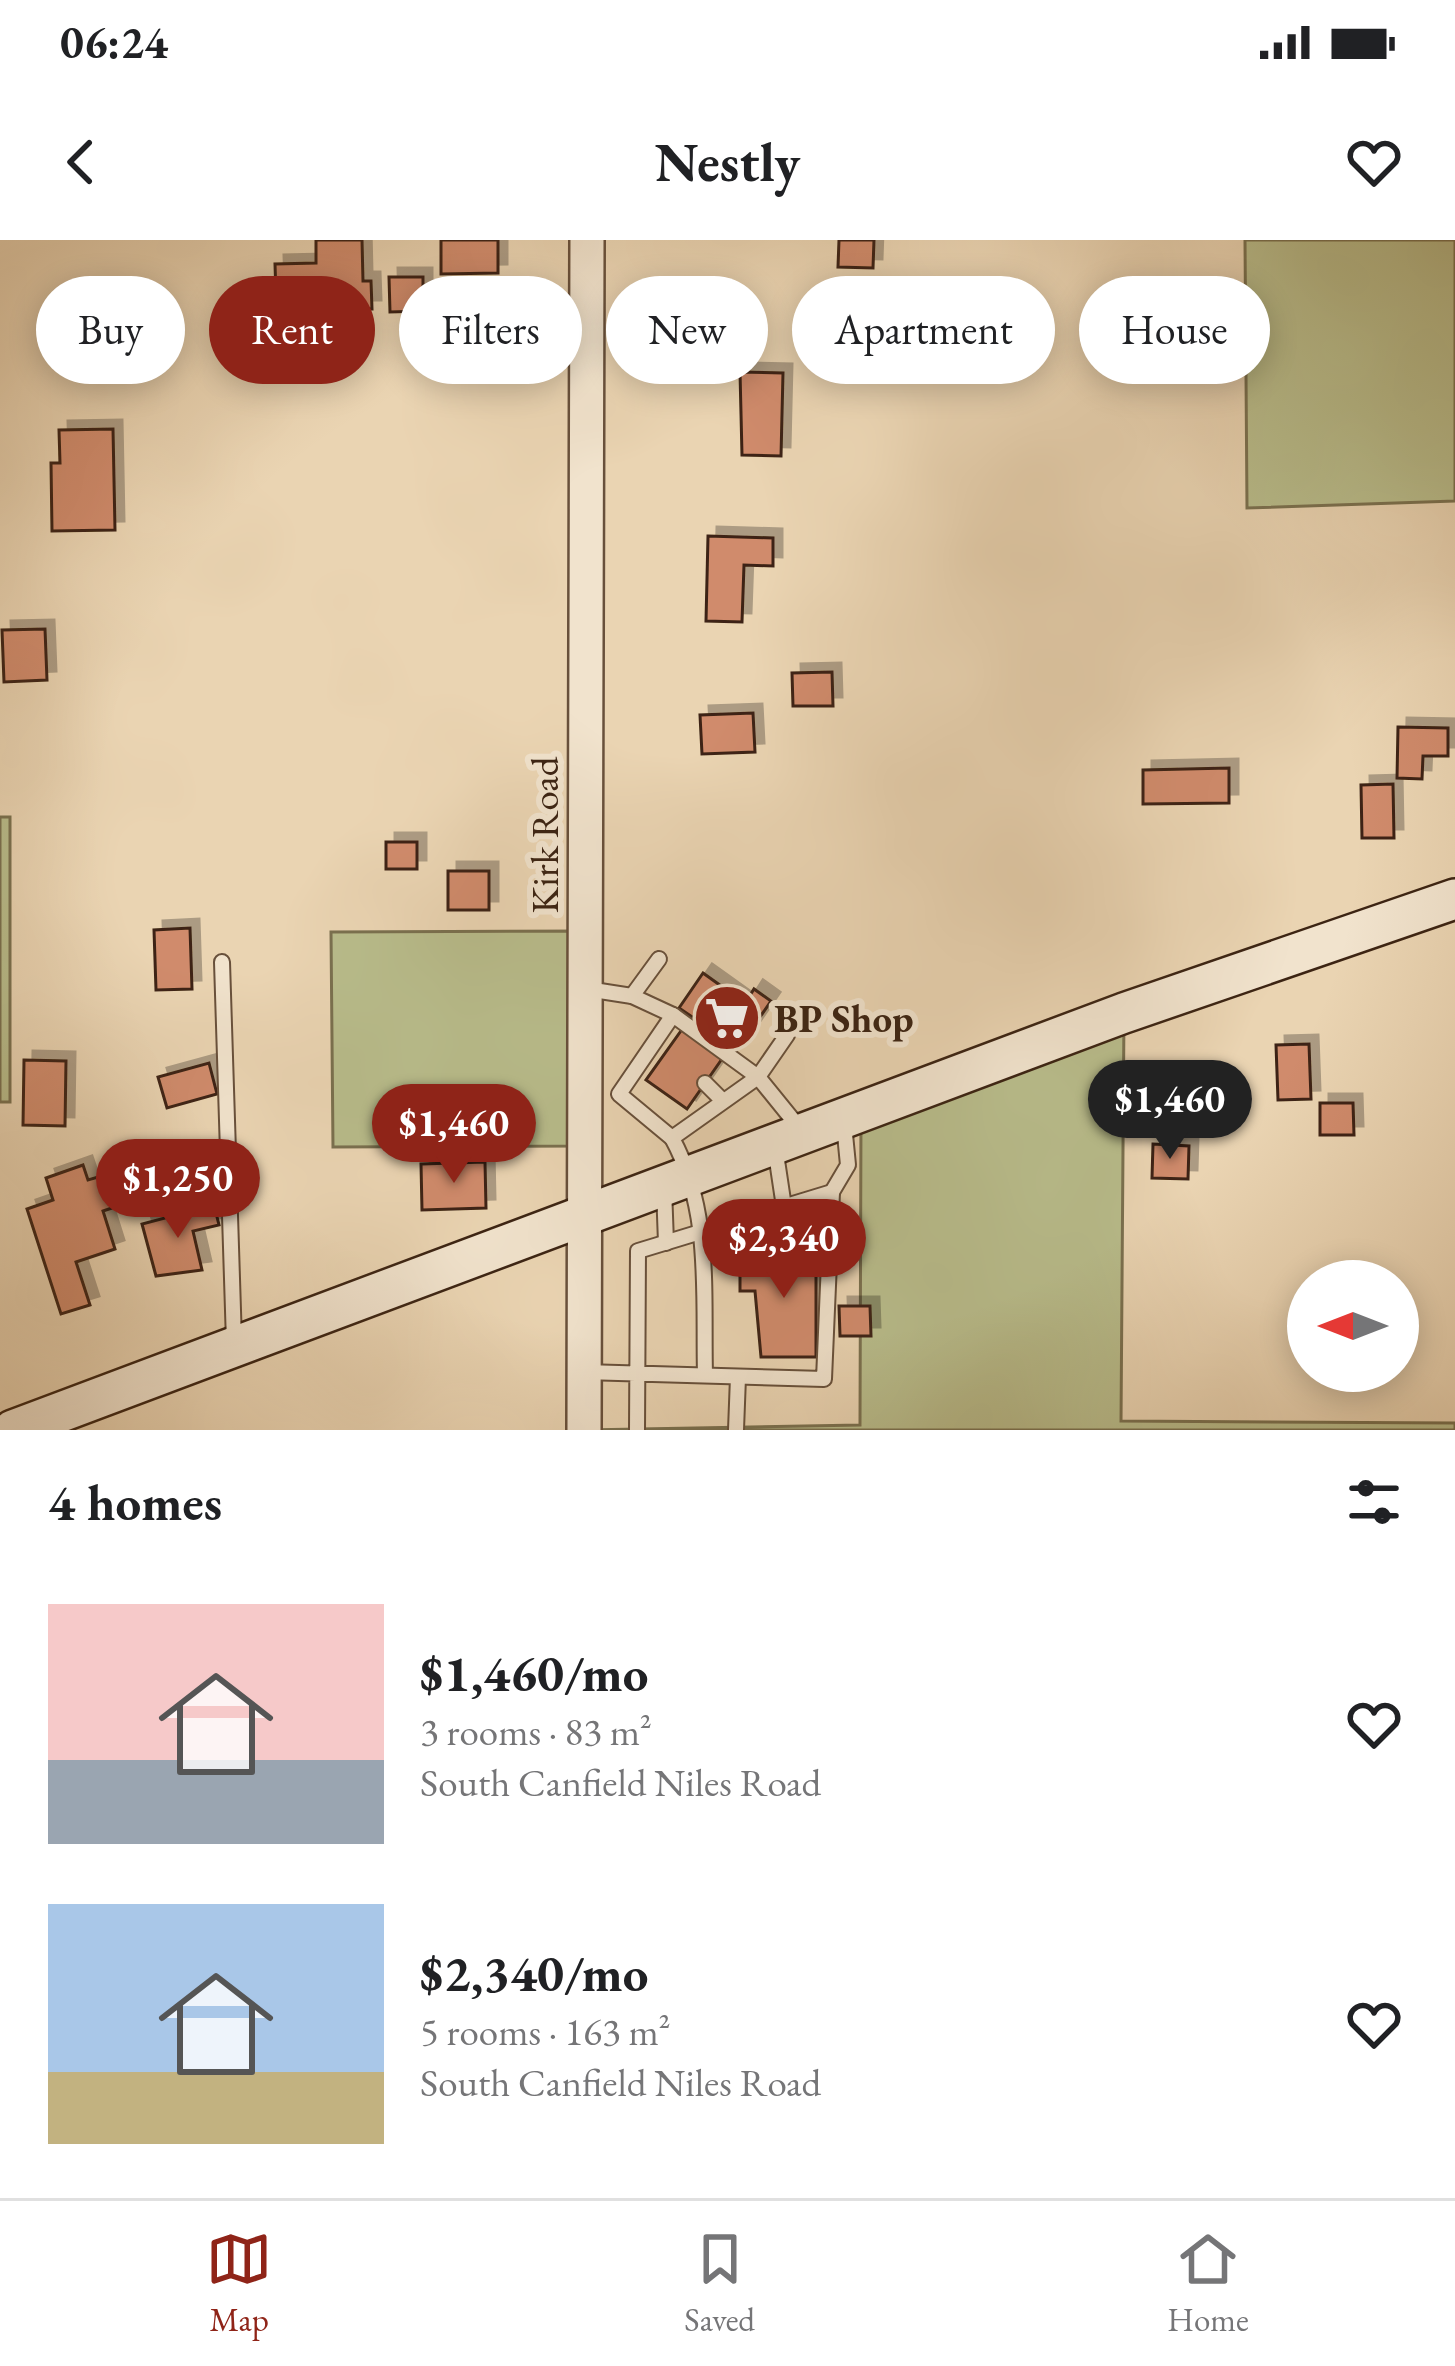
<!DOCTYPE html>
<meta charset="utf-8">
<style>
:root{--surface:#fff;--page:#f6f6f6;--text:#202124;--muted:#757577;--line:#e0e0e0;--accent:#8f2418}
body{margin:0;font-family:"EB Garamond",serif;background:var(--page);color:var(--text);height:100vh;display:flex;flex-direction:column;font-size:45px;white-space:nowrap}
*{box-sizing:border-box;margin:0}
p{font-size:39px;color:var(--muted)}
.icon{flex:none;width:66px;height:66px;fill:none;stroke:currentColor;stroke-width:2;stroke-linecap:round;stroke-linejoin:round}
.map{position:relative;height:1190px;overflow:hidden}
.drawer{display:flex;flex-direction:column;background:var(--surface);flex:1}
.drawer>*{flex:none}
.guide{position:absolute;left:36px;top:36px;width:1383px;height:108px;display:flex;gap:24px}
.needle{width:78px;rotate:270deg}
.tools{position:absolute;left:1287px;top:1020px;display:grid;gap:24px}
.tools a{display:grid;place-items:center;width:132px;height:132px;border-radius:50%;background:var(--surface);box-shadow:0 6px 30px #0003;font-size:60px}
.price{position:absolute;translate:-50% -102px;padding:0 27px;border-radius:42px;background:var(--accent);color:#fff;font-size:39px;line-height:78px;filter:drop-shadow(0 3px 6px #0008)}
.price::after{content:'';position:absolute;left:50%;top:72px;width:36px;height:27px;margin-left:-18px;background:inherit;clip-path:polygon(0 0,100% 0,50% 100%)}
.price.on{background:#222;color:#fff}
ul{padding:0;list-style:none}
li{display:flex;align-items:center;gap:36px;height:300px;padding:0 48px}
li span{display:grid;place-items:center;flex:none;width:336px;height:240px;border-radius:0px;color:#555}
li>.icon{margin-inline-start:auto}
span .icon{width:144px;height:144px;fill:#fffc;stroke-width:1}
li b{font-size:51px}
h2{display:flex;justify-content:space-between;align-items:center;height:144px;padding:0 48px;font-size:51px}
.tag{padding:0 42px;border-radius:54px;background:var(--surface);box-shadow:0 6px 30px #0003;font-size:42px;line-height:108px}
.tag.on{background:var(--accent);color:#fff}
.status{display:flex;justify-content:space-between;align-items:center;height:84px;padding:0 60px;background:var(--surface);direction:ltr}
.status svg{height:33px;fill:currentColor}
header{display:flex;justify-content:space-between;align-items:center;height:156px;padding:0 48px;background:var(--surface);font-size:54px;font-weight:700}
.tab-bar{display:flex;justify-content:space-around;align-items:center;height:168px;border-top:3px solid var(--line);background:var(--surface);font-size:33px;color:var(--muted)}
.tab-bar a{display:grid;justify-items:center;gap:6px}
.tab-bar .on{color:var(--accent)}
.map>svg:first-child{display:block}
.green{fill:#b8bc8b;stroke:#7a704f;stroke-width:3}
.building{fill:#d08b6c;stroke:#3c2413;stroke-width:3;filter:url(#shadow)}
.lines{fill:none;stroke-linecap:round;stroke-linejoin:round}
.service-casing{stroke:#68503b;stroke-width:18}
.tertiary-casing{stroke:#68503b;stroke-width:38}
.secondary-casing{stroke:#3c2413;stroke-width:44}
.service{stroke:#f1e3cd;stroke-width:14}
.tertiary{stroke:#f1e3cd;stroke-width:33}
.secondary{stroke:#f1e3cd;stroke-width:39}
.labels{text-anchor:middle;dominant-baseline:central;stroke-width:12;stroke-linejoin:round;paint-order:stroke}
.street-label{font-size:39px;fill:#3c2413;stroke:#f1e3cd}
.poi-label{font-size:39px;font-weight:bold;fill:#3c2413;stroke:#f1e3cd;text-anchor:start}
</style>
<div class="status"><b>06:24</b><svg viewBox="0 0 49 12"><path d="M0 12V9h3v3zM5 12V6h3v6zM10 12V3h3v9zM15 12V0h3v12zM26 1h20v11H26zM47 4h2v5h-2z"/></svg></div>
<header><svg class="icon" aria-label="back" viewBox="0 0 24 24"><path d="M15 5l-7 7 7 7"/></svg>Nestly<svg class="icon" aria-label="heart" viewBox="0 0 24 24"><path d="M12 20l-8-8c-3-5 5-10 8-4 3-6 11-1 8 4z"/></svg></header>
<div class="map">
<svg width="1455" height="1190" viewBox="0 0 1455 1190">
<defs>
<filter id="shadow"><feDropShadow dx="9" dy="-9" stdDeviation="0" flood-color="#0004"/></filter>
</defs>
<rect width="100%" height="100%" fill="#ead4b2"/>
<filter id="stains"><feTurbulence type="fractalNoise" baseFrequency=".00167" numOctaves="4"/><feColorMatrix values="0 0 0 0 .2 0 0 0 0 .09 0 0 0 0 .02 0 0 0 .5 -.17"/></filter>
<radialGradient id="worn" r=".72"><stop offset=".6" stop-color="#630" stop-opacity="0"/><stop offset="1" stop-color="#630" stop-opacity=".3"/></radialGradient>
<g class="green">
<polygon points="1245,0 1455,0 1455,261 1247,268"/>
<rect x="0" y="577" width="10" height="285"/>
<polygon points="586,691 585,906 333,907 331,692"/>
<polygon points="1124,773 1121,1181 1455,1183 1455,1190 584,1190 860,1185 861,873"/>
</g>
<g class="building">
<polygon points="316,0 362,0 363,41 371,41 372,69 350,69 350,53 276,55 275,24 316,23"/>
<polygon points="441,0 498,0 498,33 441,34"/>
<polygon points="839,0 874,0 873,28 838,27"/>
<polygon points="389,37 423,37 423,71 390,72"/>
<polygon points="740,132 783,133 781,216 742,215"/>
<polygon points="113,189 115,290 52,291 51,223 60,223 59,190"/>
<polygon points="708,296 773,298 773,326 744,325 742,382 706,381"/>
<polygon points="45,389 47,440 4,442 2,390"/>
<polygon points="832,432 833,466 793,466 792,433"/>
<polygon points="753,473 755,512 702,514 700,475"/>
<polygon points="1398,487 1448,488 1448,516 1423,516 1422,539 1397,538"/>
<polygon points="1229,528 1229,563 1143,564 1143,530"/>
<polygon points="1393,544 1394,598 1362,598 1361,545"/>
<rect x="386" y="602" width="31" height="27"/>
<rect x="448" y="631" width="41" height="39"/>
<polygon points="190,688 192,749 156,750 154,690"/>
<polygon points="703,733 745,763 754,749 771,761 749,793 742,789 732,804 679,768"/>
<polygon points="683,788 724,816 687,869 646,840"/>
<polygon points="1309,804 1311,859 1278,860 1276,805"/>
<polygon points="24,820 66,821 65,886 23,885"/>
<polygon points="209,823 217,854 167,868 158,837"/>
<rect x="1177" y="840" width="28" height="43"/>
<polygon points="1320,863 1353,863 1354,895 1320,895"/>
<polygon points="1153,904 1189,906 1188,939 1152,938"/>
<polygon points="485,922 486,968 422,970 421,924"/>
<polygon points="83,925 88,940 105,935 115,967 103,971 115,1009 76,1022 90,1065 61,1074 27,969 53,960 46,938"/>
<polygon points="214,965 219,985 193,991 202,1030 156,1036 142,984"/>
<polygon points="774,1003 795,1003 795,1015 816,1015 816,1117 761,1117 755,1051 740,1051 740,1019 774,1019"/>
<polygon points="839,1066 870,1066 871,1096 840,1096"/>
</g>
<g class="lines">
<defs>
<g id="service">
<polyline points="222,722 234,1102"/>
<polyline points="587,749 632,756 673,775"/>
<polyline points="632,756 659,719"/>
<polyline points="705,843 722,860"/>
<polyline points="672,898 619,854 673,775 758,837 787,795"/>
<polyline points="775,907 784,967"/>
<polyline points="664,948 666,1003"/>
<polyline points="832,952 848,925 844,884"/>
<path d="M 584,1132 C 664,1134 744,1137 824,1139 L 832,952 L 638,1011 L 637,1190"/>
<path d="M 705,1135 C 703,1054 712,971 672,898 L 758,837 L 801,890"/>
<polyline points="736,1190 738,1137"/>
</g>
<polyline id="tertiary" points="584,1190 587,0"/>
<polyline id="secondary" points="13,1190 1124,773 1455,659"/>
</defs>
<use href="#service" class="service-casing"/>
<use href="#tertiary" class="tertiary-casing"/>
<use href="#secondary" class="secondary-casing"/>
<use href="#service" class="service"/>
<use href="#tertiary" class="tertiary"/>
<use href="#secondary" class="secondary"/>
</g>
<defs>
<symbol id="supermarket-disc" viewBox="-11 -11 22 22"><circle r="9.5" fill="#8f2418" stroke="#f1e3cd"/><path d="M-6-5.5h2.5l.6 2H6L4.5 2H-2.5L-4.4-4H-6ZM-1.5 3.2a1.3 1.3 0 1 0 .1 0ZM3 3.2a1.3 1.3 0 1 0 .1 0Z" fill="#fff"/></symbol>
</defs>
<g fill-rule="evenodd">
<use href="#supermarket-disc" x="689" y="740" width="76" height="76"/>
</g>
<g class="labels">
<g class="street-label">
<text transform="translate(544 595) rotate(-90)">Kirk Road</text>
</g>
<g class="poi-label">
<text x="774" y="778">BP Shop</text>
</g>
</g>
<rect width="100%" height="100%" filter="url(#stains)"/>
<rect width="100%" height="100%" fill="url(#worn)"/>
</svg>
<div class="tools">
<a><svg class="needle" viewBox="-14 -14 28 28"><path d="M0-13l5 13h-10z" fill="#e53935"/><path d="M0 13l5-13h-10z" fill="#757577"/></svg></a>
</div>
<b class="price on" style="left:1170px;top:922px">$1,460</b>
<b class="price" style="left:454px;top:946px">$1,460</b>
<b class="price" style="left:178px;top:1001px">$1,250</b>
<b class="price" style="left:784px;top:1061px">$2,340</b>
<div class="guide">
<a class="tag">Buy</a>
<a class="tag on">Rent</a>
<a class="tag">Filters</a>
<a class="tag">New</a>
<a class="tag">Apartment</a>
<a class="tag">House</a>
</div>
</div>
<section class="drawer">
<h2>4 homes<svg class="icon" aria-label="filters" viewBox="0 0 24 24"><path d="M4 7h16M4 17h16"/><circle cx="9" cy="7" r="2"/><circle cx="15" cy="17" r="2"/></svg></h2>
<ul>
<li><span style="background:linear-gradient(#f6c9c9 65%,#9aa5b1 0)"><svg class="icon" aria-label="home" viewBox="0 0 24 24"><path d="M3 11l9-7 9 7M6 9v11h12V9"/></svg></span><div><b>$1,460/mo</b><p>3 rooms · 83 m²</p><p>South Canfield Niles Road</p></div><svg class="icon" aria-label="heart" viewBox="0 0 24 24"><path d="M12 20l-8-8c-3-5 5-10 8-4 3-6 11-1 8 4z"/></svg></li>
<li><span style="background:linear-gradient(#a9c7e8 70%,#c2b280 0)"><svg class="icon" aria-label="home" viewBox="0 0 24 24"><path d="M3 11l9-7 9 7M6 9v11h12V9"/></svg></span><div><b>$2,340/mo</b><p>5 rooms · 163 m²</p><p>South Canfield Niles Road</p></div><svg class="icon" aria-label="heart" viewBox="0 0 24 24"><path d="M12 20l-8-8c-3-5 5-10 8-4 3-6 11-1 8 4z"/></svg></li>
</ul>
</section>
<nav class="tab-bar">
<a class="on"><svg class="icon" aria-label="map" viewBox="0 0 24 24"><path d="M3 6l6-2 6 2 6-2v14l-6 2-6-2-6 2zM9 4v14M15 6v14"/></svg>Map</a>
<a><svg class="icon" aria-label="saved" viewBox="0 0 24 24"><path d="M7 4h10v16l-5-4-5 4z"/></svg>Saved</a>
<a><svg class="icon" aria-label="home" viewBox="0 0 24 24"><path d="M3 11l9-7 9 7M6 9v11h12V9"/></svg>Home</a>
</nav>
